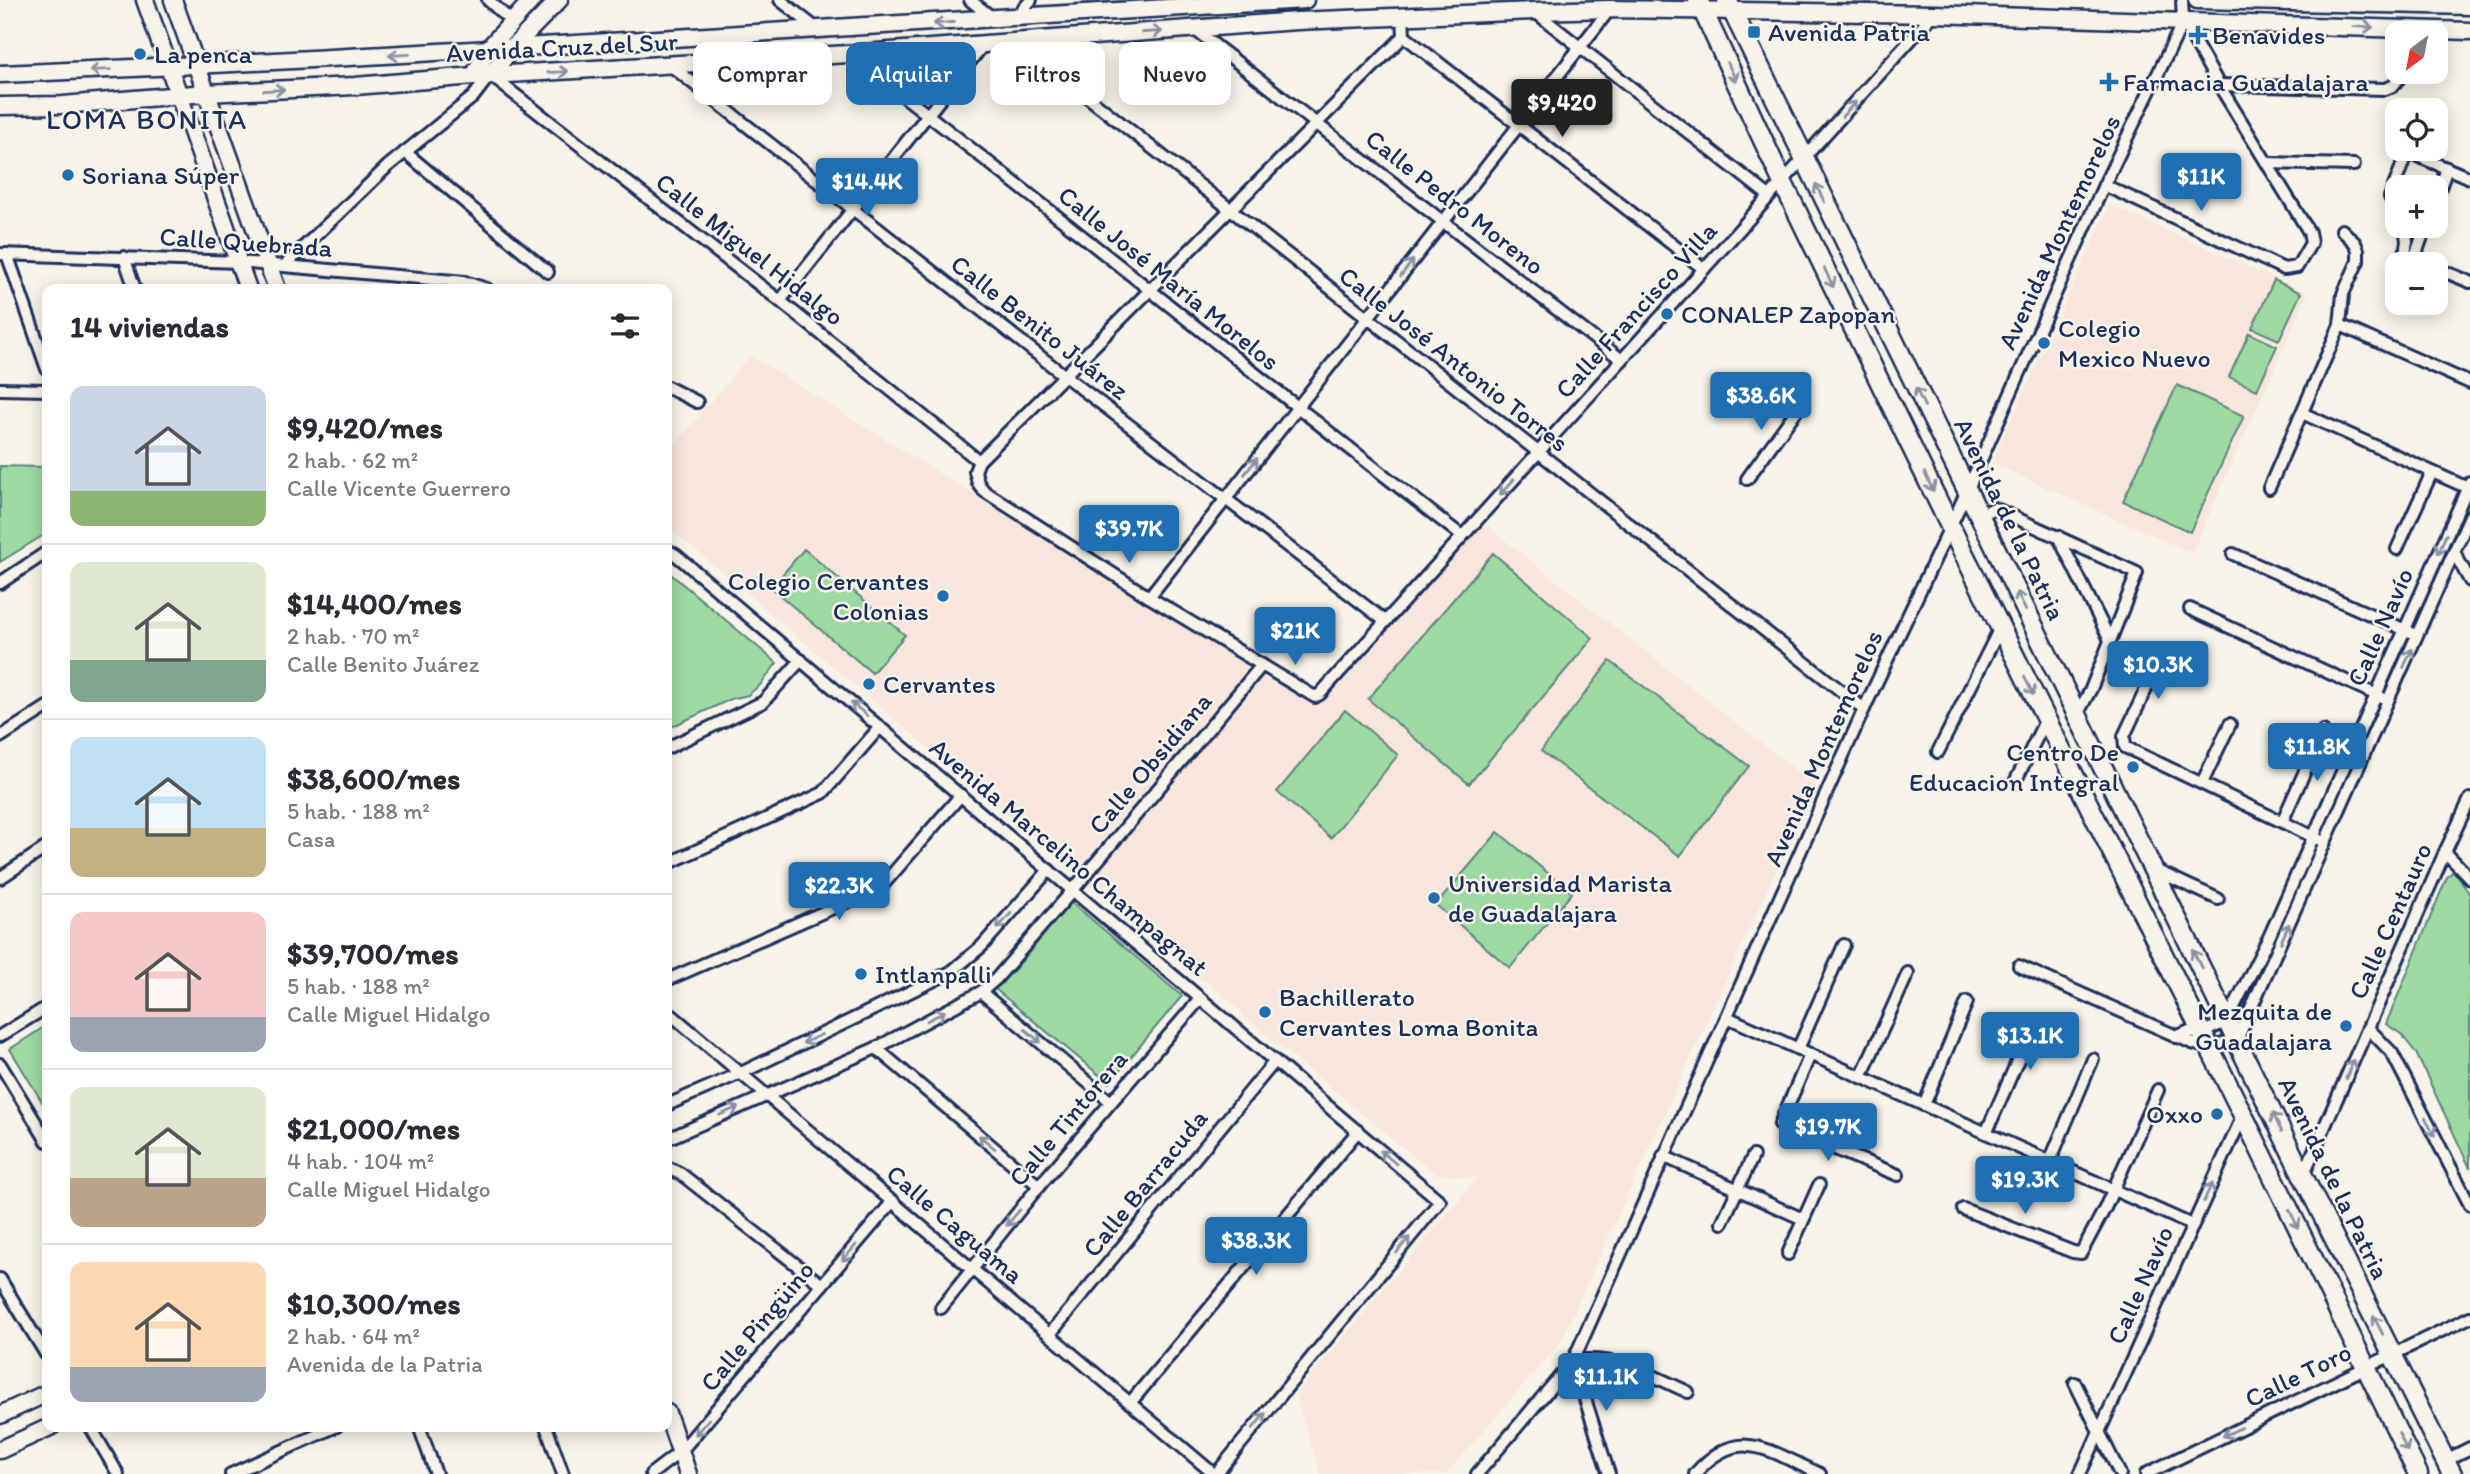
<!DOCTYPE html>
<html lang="es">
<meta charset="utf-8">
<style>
:root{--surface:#fff;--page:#f2f2f3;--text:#2b2b33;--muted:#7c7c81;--line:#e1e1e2;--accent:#1f6fb2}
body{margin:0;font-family:Itim,sans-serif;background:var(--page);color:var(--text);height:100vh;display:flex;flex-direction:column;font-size:26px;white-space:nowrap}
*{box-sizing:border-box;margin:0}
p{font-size:23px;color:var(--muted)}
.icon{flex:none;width:38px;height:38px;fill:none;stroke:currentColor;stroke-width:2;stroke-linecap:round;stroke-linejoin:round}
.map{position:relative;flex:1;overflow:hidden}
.panel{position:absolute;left:42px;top:284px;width:630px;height:1148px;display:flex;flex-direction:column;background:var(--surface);border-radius:14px;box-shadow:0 4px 18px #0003}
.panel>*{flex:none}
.top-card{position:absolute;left:693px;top:42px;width:665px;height:63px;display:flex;gap:14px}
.needle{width:46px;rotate:212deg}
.controls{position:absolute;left:2385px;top:21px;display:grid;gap:14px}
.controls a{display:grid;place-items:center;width:63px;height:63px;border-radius:14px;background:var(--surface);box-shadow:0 4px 18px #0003;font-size:35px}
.price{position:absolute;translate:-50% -60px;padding:0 16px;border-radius:7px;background:var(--accent);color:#fff;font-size:23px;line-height:46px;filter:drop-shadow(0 2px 4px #0008)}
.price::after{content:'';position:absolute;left:50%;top:42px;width:21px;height:16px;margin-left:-10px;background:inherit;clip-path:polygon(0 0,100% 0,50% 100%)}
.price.selected{background:#222;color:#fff}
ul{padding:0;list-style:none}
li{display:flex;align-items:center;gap:21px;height:175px;padding:0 28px}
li+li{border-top:2px solid var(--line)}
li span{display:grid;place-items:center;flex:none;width:196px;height:140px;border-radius:14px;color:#555}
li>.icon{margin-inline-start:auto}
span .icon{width:84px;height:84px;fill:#fffc;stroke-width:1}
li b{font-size:30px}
h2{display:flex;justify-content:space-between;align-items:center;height:84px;padding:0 28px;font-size:30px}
.pill{padding:0 24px;border-radius:14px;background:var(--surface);box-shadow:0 4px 18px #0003;font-size:24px;line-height:63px}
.pill.selected{background:var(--accent);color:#fff}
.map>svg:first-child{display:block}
.built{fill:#f8e6dd}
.green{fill:#9ddaa2;stroke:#5c8480;stroke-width:2}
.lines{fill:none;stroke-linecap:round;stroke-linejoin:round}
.street-casing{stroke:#1b2f5e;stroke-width:16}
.secondary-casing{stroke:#1b2f5e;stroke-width:21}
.primary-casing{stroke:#1b2f5e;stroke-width:23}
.street{stroke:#f7f3e8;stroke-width:10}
.secondary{stroke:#f7f3e8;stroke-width:16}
.primary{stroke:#f7f3e8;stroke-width:18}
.oneway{stroke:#8991a3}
.poi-dot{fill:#1f6fb2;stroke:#f7f3e8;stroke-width:2.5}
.labels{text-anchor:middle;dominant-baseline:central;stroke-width:5;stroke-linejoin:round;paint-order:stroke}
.poi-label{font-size:26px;fill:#1b2f5e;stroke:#f7f3e8;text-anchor:start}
.street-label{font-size:26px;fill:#1b2f5e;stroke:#f7f3e8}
.neighbourhood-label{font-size:28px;letter-spacing:2px;fill:#1b2f5e;stroke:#f7f3e8}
</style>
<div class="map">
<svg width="2470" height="1474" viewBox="0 0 2470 1474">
<rect width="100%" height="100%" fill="#f7f3e8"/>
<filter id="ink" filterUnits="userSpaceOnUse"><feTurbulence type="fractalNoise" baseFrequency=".0143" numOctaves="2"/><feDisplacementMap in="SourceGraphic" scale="14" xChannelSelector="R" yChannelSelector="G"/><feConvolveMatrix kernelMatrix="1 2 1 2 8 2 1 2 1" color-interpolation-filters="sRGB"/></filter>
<g filter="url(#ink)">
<g class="built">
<polygon points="2110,205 2308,293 2192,553 1991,463"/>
<polygon points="750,355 1249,667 1075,872 667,526 667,454"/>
<polygon points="1483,523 1815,785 1560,1343 1446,1474 1321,1474 1295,1395 1477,1178 1435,1174 1243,1016 1240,1010 1206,981 1197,979 1089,883 1267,669 1320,704"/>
</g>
<g class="green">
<polygon points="2274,280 2301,293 2279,340 2252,328"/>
<polygon points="2249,333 2277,346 2257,390 2229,377"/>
<polygon points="2177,385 2244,416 2190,532 2123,501"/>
<polygon points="0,466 47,467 47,533 0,562"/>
<polygon points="804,549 905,635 872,673 771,588"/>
<polygon points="1493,553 1593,638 1469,784 1368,699"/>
<polygon points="667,571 777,663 760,685 748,695 731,699 667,729"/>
<polygon points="1610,661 1749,766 1680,856 1541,751"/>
<polygon points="1345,710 1398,755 1331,838 1277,792"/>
<polygon points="1498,832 1572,893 1510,968 1436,905"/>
<polygon points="2452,872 2458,875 2470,895 2470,1168 2416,1053 2401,1034 2386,1024 2447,877"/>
<polygon points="1071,902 1182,996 1109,1083 995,989 1016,968"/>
<polygon points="47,1025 47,1110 10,1049"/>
</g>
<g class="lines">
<defs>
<g id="street">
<polyline points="488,0 511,21"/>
<polyline points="780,0 817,29"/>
<polyline points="970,0 995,20"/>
<polyline points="1534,11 1769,196"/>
<polyline points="1403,17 1404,36 1704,269"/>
<polyline points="1015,18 1031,0"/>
<polyline points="1194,29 1622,360"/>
<polyline points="1404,36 979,461 975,471 978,483 984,491 1149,597 1315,697 1320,694 1934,14"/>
<polyline points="1018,42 1864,709"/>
<path d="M 849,54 C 1056,212 1256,377 1462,536"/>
<polyline points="670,65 1065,376 1385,621"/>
<polyline points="2219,85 2385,89 2393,86 2404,72"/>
<polyline points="405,152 548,272"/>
<polyline points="2268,163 2354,165"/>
<polyline points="2104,185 2284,269 2297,267 2311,243 2309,232 2219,85 2183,22 2182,0"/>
<polyline points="2436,199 2447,168"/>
<polyline points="2398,212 2390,197 2404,160 2409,155 2415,155 2470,178"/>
<polyline points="2405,226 2407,241 2405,254 2427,264"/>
<polyline points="0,254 239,262 465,282 487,289"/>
<polyline points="7,254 47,369"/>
<polyline points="124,257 135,289"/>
<polyline points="2414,259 2426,226"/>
<polyline points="285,265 388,166 473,97 490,75 780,301 979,461"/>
<polyline points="2436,268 2470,282"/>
<polyline points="780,301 984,44"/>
<polyline points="2340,325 2470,383"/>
<polyline points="667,387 697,402"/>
<polyline points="0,389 47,390"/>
<polyline points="2302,413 2470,489"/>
<polyline points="1747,479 1802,403"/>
<polyline points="2269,488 2340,325 2343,294 2358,261 2358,250 2355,243 2342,230"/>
<polyline points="1979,516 1994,508 2137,573 2091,689 2077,715"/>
<polyline points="2058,536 2110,640"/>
<polyline points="2397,549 2432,472"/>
<polyline points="667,550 676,555 1440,1201 1216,1474"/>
<polyline points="2454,552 2470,581"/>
<polyline points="2233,554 2410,632"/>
<polyline points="0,583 47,552"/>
<polyline points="1149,597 1610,9"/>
<polyline points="2190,609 2381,697"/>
<polyline points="2163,653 2124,736 2125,747 2318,839"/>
<polyline points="0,737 47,707"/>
<polyline points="667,748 763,702 801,660"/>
<polyline points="1938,752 2000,628"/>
<polyline points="2015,782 2046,719"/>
<polyline points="2202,783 2230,724"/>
<polyline points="2282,822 2323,731"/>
<polyline points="2445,852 2470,878"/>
<polyline points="667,864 823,793 880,727"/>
<polyline points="2153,869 2218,899"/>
<polyline points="0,878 47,847"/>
<polyline points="2019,966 2192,1043 2209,1048 2237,1040 2470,516"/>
<polyline points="667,980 881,887 961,795"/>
<polyline points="981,992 1111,1102"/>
<polyline points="667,1011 1214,1474"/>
<polyline points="1727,1017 2192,1225"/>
<polyline points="2368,1028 2392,1053 2470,1205"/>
<polyline points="0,1036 47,1007"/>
<polyline points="2176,1037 2187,1032 2202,1033 2227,1021 2270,935 2470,482"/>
<polyline points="876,1048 1039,1186"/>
<polyline points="1798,1049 1844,945"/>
<polyline points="1810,1055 1780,1124 1784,1128 1898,1175"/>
<polyline points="0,1064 47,1141"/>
<polyline points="1861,1077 1908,973"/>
<polyline points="667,1105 741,1073 951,972 982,946 1049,870"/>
<polyline points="1924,1105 1967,1002"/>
<polyline points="1986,1133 2031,1030"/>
<polyline points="667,1139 876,1048 981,992 996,979 1073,890 1262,665"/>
<polyline points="1663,1156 1803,1219"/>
<polyline points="2050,1161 2093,1059"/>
<polyline points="667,1167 681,1174 822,1285"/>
<polyline points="2303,1176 2445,852 2470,799"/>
<polyline points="1963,1209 2073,1252 2081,1253 2105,1208 2158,1090"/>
<polyline points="1722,1223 1753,1156"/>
<polyline points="1788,1254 1819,1185"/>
<polyline points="0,1279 47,1356"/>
<polyline points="941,1308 1039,1186 1200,999"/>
<polyline points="1050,1334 1275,1061"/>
<polyline points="2075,1383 2120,1474"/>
<polyline points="1130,1403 1358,1131"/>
<polyline points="90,1426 118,1474"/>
<polyline points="419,1426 436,1474"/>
<polyline points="546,1426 563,1474"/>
<polyline points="2446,1460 2470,1448"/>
<polyline points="231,1474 337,1426"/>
<polyline points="651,1474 681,1451 893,1201"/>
<polyline points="1477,1474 1573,1361 1864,709 1967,491 2104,185 2183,22"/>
<path d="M 1609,1474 L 1573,1361 C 1619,1355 1647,1374 1688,1392"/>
<path d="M 1695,1474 C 1739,1423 1770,1452 1820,1474"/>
<polyline points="2080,1474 2243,1115"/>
<polyline points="2146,1474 2470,1317"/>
</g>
<g id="secondary">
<polyline points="145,0 248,289"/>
<polyline points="173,0 277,289"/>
<polyline points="2197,0 2470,6"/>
<path d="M 0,74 C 436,56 870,24 1305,0"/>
<polyline points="490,75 513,47 559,0"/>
<polyline points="474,76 487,50 532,0"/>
<polyline points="0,106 63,105 206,93 355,86 474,76 849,54 1297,21 1534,11 1610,9 1934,14 2470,31"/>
<polyline points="667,1413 688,1474"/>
<polyline points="0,1415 47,1393"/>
<polyline points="0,1450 52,1426"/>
</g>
<g id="primary">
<polyline points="1698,0 1782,181 1950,526 2243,1115 2418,1474"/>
<polyline points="1727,0 2303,1176 2452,1474"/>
</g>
</defs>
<use href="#street" class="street-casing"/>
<use href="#secondary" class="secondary-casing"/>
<use href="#primary" class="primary-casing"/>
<use href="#street" class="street"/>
<use href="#secondary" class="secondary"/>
<use href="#primary" class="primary"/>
</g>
<defs><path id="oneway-shaft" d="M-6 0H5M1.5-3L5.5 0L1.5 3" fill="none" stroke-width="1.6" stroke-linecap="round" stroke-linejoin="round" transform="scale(1.75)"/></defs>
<g class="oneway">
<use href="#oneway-shaft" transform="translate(944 23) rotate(176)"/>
<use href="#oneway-shaft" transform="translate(2363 27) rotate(2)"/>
<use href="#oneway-shaft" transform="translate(1152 32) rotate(-4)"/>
<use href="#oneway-shaft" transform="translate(399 55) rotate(177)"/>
<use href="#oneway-shaft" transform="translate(100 70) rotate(178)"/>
<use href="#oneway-shaft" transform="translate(558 72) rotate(-3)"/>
<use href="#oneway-shaft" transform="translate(1732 72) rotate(65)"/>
<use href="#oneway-shaft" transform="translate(274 90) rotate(-3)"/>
<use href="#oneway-shaft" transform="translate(1849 109) rotate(-48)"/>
<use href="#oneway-shaft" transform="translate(1820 193) rotate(-116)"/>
<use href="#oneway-shaft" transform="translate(1407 268) rotate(-52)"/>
<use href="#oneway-shaft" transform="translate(1829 278) rotate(64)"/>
<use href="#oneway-shaft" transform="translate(1920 397) rotate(-116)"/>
<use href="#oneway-shaft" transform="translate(1251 466) rotate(-52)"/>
<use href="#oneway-shaft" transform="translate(1929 482) rotate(64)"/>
<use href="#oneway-shaft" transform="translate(1507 487) rotate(132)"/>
<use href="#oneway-shaft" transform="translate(2442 544) rotate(114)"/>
<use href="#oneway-shaft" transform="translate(2021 601) rotate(-116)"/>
<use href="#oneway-shaft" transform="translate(2408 658) rotate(-65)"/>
<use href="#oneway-shaft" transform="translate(2029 686) rotate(63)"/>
<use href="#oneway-shaft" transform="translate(859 709) rotate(-140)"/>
<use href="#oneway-shaft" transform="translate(1004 921) rotate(132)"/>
<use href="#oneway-shaft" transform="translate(2285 933) rotate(-66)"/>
<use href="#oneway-shaft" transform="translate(2197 959) rotate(-116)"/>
<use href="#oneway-shaft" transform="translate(936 1016) rotate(-28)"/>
<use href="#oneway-shaft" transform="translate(1033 1036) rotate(40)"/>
<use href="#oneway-shaft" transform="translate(812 1039) rotate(154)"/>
<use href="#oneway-shaft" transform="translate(2350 1069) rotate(-66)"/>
<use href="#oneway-shaft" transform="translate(729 1111) rotate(-24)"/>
<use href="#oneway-shaft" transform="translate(2277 1122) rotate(-116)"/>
<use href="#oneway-shaft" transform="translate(2430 1127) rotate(63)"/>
<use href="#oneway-shaft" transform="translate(987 1142) rotate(-140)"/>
<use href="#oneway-shaft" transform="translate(1388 1157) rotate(-140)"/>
<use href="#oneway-shaft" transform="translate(2208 1192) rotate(-65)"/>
<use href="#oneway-shaft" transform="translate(1013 1218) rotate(130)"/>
<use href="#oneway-shaft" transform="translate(2294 1219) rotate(64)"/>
<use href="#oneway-shaft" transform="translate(1403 1245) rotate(-51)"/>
<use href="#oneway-shaft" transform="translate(849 1253) rotate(131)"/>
<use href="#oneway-shaft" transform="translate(2378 1325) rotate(-117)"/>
<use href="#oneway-shaft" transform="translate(1259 1421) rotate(-51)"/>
<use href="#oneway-shaft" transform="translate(702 1427) rotate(130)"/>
<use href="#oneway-shaft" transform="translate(2232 1432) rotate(154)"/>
<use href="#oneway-shaft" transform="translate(2403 1442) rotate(65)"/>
</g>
</g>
<g class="poi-dot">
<rect x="1747" y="25" width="14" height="14" rx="3.5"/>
<path d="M2194.5 24.5h7v7h7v7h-7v7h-7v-7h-7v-7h7z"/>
<circle cx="140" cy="54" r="7"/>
<path d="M2105.5 71.5h7v7h7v7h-7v7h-7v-7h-7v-7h7z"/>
<circle cx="68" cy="175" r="7"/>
<circle cx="1667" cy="314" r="7"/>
<circle cx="2044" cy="343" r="7"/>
<circle cx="943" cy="596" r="7"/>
<circle cx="869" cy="684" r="7"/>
<circle cx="2133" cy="767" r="7"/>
<circle cx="1434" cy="898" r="7"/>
<circle cx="861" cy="974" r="7"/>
<circle cx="1265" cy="1012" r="7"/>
<circle cx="2346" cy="1026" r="7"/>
<circle cx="2217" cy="1114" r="7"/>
</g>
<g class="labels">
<g class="poi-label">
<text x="1768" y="32">Avenida Patria</text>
<text x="2212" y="35">Benavides</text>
<text x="154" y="54">La penca</text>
<text x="2123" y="82">Farmacia Guadalajara</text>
<text x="82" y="175">Soriana Súper</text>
<text x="1681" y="314">CONALEP Zapopan</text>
<text x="2058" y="328">Colegio<tspan x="2058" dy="30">Mexico Nuevo</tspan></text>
<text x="929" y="581" text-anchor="end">Colegio Cervantes<tspan x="929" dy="30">Colonias</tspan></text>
<text x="883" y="684">Cervantes</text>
<text x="2119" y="752" text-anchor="end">Centro De<tspan x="2119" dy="30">Educacion Integral</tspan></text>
<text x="1448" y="883">Universidad Marista<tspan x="1448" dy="30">de Guadalajara</tspan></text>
<text x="875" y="974">Intlanpalli</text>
<text x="1279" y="997">Bachillerato<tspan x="1279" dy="30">Cervantes Loma Bonita</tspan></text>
<text x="2332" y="1011" text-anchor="end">Mezquita de<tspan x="2332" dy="30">Guadalajara</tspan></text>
<text x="2203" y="1114" text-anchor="end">Oxxo</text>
</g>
<g class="street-label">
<text transform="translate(562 47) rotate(-3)">Avenida Cruz del Sur</text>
<text transform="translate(1455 202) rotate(38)">Calle Pedro Moreno</text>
<text transform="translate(2059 232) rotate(-65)">Avenida Montemorelos</text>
<text transform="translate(246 242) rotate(4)">Calle Quebrada</text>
<text transform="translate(750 249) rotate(38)">Calle Miguel Hidalgo</text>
<text transform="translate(1169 278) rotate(39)">Calle José María Morelos</text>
<text transform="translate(1636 310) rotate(-48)">Calle Francisco Villa</text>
<text transform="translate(1040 327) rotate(38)">Calle Benito Juárez</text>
<text transform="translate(1454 359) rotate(38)">Calle José Antonio Torres</text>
<text transform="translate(2010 519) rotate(64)">Avenida de la Patria</text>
<text transform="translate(2380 627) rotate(-66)">Calle Navío</text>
<text transform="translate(1823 748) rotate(-66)">Avenida Montemorelos</text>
<text transform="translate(1150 763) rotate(-50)">Calle Obsidiana</text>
<text transform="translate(1069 857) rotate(40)">Avenida Marcelino Champagnat</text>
<text transform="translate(2390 921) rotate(-66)">Calle Centauro</text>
<text transform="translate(1068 1118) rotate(-50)">Calle Tintorera</text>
<text transform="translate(2334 1178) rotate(64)">Avenida de la Patria</text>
<text transform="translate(1145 1183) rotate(-51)">Calle Barracuda</text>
<text transform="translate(955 1224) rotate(40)">Calle Caguama</text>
<text transform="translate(2140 1285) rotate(-66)">Calle Navío</text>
<text transform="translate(757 1326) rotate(-50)">Calle Pingüino</text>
<text transform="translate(2298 1375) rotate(-26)">Calle Toro</text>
</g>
<g class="neighbourhood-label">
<text x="147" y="119">LOMA BONITA</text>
</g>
</g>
</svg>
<div class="controls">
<a><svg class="needle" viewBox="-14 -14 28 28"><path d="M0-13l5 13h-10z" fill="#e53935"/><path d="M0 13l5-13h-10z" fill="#7c7c81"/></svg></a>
<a><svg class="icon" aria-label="locate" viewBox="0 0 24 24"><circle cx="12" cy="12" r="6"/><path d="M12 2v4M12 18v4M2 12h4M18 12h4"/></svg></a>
<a>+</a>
<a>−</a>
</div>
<b class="price selected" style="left:1562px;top:139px">$9,420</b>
<b class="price" style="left:2201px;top:213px">$11K</b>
<b class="price" style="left:867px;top:218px">$14.4K</b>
<b class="price" style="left:1761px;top:432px">$38.6K</b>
<b class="price" style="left:1129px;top:565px">$39.7K</b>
<b class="price" style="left:1295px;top:667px">$21K</b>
<b class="price" style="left:2158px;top:701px">$10.3K</b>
<b class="price" style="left:2317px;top:783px">$11.8K</b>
<b class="price" style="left:839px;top:922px">$22.3K</b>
<b class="price" style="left:2030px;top:1072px">$13.1K</b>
<b class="price" style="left:1828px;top:1163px">$19.7K</b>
<b class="price" style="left:2025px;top:1216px">$19.3K</b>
<b class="price" style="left:1256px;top:1277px">$38.3K</b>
<b class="price" style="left:1606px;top:1413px">$11.1K</b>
<div class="top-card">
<a class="pill">Comprar</a>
<a class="pill selected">Alquilar</a>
<a class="pill">Filtros</a>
<a class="pill">Nuevo</a>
</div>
<section class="panel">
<h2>14 viviendas<svg class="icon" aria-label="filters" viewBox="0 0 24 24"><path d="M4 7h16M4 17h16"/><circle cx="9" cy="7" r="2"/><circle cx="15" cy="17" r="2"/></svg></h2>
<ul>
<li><span style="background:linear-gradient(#c9d6e8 75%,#8fb573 0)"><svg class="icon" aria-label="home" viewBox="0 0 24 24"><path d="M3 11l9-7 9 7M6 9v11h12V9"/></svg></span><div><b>$9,420/mes</b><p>2 hab. · 62 m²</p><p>Calle Vicente Guerrero</p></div></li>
<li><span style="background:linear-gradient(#dfe7d0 70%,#7fa58c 0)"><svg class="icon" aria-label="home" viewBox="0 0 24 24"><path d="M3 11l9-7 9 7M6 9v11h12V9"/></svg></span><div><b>$14,400/mes</b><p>2 hab. · 70 m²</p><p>Calle Benito Juárez</p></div></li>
<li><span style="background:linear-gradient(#bfe0f5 65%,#c2b280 0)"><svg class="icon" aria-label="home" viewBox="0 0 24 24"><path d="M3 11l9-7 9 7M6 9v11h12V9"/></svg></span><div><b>$38,600/mes</b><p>5 hab. · 188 m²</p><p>Casa</p></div></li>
<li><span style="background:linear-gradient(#f6c9c9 75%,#9aa5b1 0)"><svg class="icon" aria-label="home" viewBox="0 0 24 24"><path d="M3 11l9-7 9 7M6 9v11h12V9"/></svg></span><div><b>$39,700/mes</b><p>5 hab. · 188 m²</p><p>Calle Miguel Hidalgo</p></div></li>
<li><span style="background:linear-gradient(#dfe7d0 65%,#b9a48a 0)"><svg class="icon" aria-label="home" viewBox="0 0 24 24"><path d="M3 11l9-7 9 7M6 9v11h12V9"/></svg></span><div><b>$21,000/mes</b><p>4 hab. · 104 m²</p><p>Calle Miguel Hidalgo</p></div></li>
<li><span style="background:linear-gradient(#ffd9b3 75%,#9aa5b1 0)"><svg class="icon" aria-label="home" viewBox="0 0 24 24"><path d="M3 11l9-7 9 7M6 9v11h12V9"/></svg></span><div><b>$10,300/mes</b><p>2 hab. · 64 m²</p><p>Avenida de la Patria</p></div></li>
</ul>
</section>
</div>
